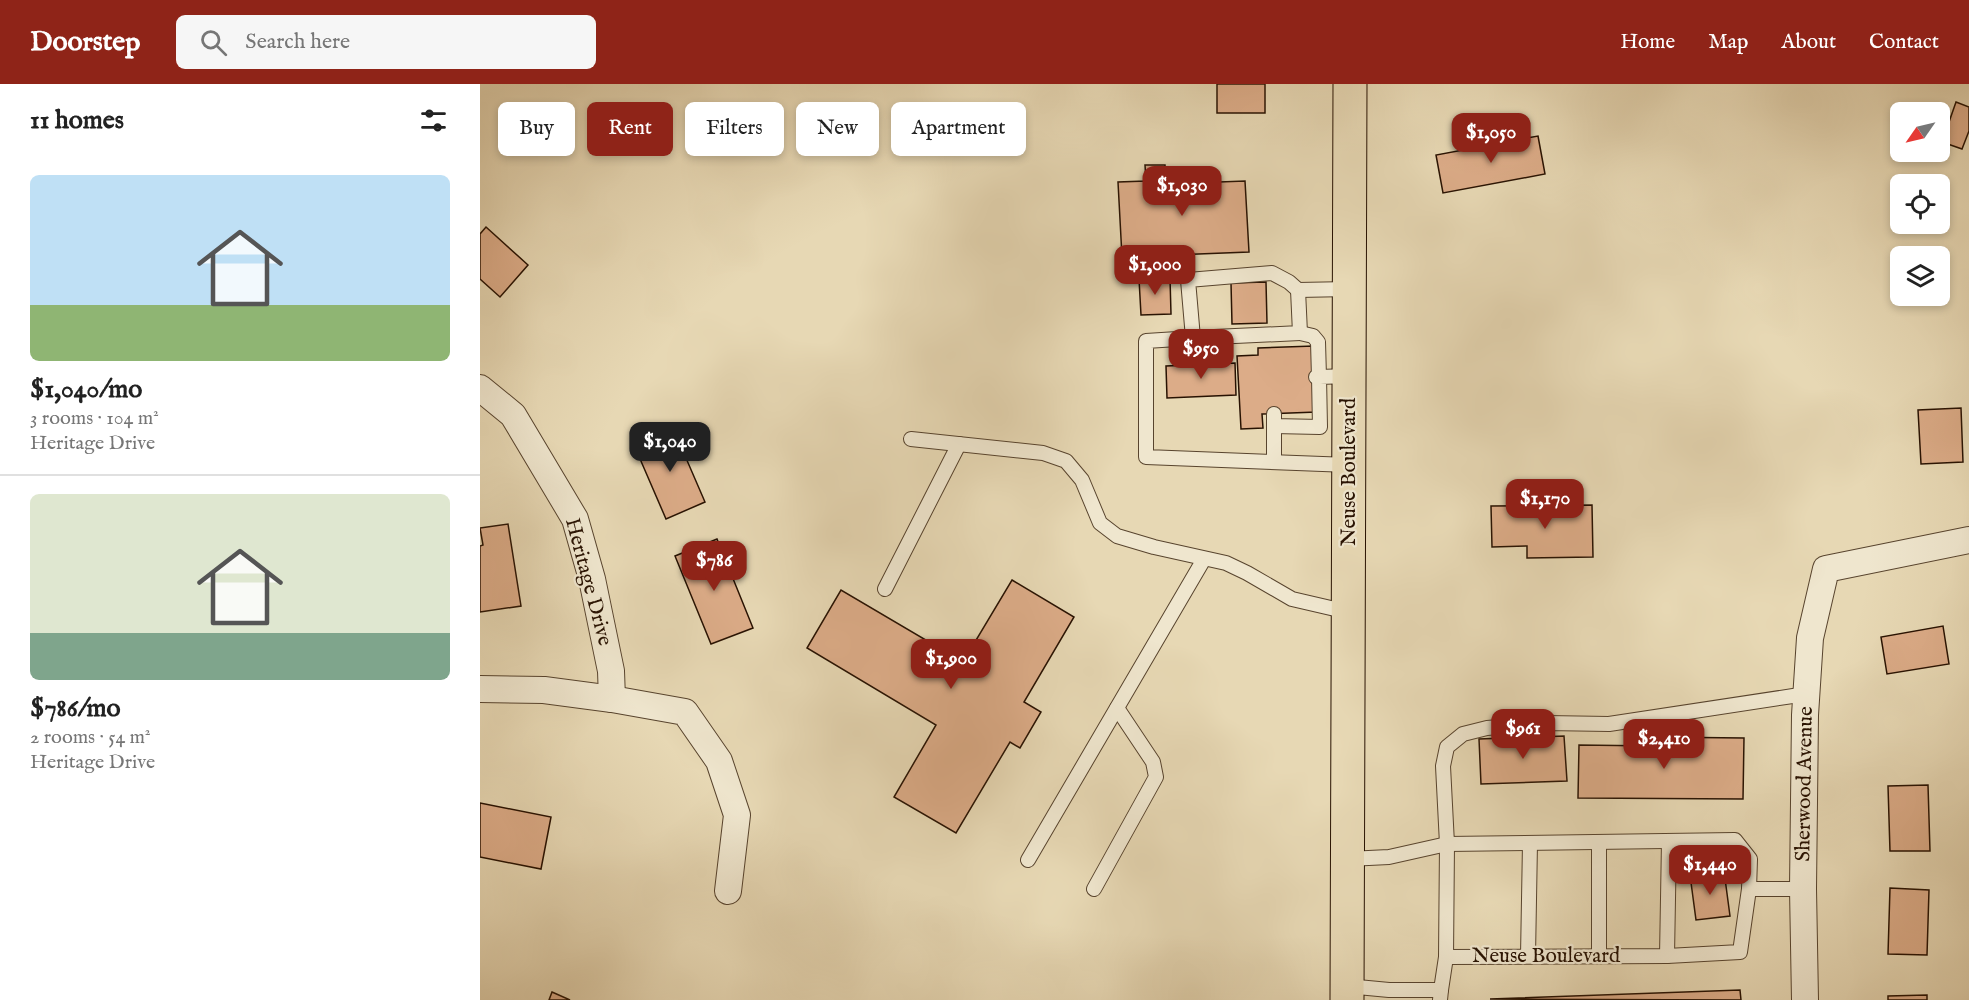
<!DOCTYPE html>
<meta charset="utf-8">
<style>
:root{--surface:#fff;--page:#f6f6f6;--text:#222;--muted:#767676;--line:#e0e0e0;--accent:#8f2418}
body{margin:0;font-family:"IM FELL English",serif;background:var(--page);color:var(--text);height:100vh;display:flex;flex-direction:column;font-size:22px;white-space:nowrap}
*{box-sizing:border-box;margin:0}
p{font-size:20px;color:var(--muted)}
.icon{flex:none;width:33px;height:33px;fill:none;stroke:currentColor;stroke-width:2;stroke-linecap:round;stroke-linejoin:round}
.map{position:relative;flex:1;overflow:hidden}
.drawer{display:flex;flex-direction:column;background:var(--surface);width:480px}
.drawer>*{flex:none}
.banner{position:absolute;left:18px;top:18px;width:570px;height:54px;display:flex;gap:12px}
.needle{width:39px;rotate:236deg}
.tools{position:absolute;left:1410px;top:18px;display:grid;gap:12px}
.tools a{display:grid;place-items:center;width:60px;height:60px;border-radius:9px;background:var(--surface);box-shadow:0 3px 9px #0003;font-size:30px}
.price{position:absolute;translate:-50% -51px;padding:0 14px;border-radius:12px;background:var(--accent);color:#fff;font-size:20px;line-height:39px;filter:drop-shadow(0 2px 3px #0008)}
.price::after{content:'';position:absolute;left:50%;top:36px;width:18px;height:14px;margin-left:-9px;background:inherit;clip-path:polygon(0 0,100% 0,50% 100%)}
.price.on{background:#222;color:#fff}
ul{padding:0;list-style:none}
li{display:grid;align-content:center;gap:12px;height:318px;padding:0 30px}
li+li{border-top:2px solid var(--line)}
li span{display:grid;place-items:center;height:186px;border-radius:9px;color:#555}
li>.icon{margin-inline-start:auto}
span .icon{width:108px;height:108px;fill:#fffc;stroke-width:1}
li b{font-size:26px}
h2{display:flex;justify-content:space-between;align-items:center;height:72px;padding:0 30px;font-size:26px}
.tag{padding:0 21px;border-radius:9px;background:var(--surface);box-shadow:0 3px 9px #0003;font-size:21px;line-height:54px}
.tag.on{background:var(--accent);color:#fff}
header{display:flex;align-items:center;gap:36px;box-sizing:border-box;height:84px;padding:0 30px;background:var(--accent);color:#fff}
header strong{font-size:28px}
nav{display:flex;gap:33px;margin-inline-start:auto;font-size:21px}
.search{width:420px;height:54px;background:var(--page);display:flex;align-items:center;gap:15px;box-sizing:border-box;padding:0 21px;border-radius:9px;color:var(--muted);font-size:22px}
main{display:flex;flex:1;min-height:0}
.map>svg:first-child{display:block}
.building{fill:#dcac88;stroke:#281202;stroke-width:1.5}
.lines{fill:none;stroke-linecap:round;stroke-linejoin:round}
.service-casing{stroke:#58442e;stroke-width:16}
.minor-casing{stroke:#58442e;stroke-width:28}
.primary-casing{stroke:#281202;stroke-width:35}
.service{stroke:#efe6ce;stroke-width:14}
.minor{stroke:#efe6ce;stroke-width:26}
.primary{stroke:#e7d8b4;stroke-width:33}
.labels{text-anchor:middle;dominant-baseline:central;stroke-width:4.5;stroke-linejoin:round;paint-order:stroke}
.street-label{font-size:21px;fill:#281202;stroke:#efe6ce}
</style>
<header>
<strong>Doorstep</strong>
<div class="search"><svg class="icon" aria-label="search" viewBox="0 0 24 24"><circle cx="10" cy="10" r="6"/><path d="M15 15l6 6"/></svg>Search here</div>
<nav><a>Home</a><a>Map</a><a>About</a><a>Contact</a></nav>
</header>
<main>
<section class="drawer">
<h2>11 homes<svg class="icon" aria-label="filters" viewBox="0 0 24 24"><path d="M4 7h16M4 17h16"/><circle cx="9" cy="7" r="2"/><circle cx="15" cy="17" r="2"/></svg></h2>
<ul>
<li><span style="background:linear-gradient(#bfe0f5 70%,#8fb573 0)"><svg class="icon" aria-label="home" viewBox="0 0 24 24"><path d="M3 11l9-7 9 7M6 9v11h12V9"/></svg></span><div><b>$1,040/mo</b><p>3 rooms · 104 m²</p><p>Heritage Drive</p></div></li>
<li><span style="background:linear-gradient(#dfe7d0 75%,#7fa58c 0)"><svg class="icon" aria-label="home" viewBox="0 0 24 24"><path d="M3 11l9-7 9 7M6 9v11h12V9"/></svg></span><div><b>$786/mo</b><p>2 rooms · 54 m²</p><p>Heritage Drive</p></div></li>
</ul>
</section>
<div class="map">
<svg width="1489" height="916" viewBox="0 0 1489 916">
<rect width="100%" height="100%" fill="#e7d8b4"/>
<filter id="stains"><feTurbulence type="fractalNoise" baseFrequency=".00333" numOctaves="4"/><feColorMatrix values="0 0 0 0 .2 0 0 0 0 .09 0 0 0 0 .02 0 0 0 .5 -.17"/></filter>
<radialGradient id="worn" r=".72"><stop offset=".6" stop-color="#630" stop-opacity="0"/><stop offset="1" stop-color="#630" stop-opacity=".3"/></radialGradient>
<g class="building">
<rect x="737" y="0" width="48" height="29"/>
<polygon points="1476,18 1489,23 1489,47 1482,65 1462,58"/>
<polygon points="1058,52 1065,90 963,109 956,71"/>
<polygon points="665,81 685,81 686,100 765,97 769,168 642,173 638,98 666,97"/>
<polygon points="6,143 48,181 20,213 0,195 0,150"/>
<polygon points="690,194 691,230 661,231 659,195"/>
<polygon points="786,198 787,239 752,240 751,199"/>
<polygon points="834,262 837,328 782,330 783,344 761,345 757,272 778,271 778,264"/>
<polygon points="755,279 756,311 687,314 686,282"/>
<polygon points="1481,324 1483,378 1441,380 1438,326"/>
<polygon points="193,344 225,418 186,435 154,361"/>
<polygon points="1112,421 1113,473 1047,474 1047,462 1012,463 1011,422"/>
<polygon points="28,440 41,522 0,528 0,462 3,461 0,444"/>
<polygon points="237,455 273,544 231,560 195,472"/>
<polygon points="532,496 594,533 544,618 561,628 540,664 530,658 476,749 414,713 456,641 327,564 361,506 483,578"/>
<polygon points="1463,542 1469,580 1407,590 1401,553"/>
<polygon points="1084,652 1087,697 1001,700 999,655"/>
<polygon points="1174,653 1264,654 1263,715 1098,714 1099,661 1175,662"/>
<polygon points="1448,701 1450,767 1410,767 1408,702"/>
<polygon points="0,719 71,733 61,785 0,773"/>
<polygon points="1244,787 1250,832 1216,836 1210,791"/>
<polygon points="1410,804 1449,806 1447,871 1408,870"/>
<polygon points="1260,906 1261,916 1010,915"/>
<polygon points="72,908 90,916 69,916"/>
<polygon points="1447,911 1447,916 1408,916 1408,912"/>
</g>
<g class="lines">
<defs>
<g id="service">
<polyline points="820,249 833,252 838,258 839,293 836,293"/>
<polyline points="713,254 820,249 818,206"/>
<polyline points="794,330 794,342 840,343 839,293 869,292"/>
<polyline points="794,342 794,378"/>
<polyline points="431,355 563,369 586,377 602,396 620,439 637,452 674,463 746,479 767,489 812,515 868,528"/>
<polyline points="869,381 666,373 666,257 713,254 708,196 792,189 809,198 818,206 869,205"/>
<polyline points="405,505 479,360"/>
<polyline points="868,775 909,773 967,760 966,873 1187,872 1260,868 1269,805 1323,805"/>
<polyline points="548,776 724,475"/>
<polyline points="614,805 676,693 673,678 637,624"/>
<polyline points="1269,805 1270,775 1255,756 967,760 963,682 967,663 983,650 1007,644 1066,639 1129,640 1326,610"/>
<polyline points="1048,872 1050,759"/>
<polyline points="1119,872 1119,758"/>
<polyline points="1187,872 1189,757"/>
<polyline points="867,902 909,906 961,906 960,916"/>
<polyline points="961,906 966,873"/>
</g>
<g id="minor">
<polyline points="0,304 33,331 95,435 112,495 131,587 132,615"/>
<polyline points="0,605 64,606 132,615 205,628 239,677 257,731 248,807"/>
<polyline points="1325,916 1323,805 1325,631 1330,554 1346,485 1489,456"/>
</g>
<polyline id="primary" points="867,916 870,0"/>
</defs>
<use href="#service" class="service-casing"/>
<use href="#minor" class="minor-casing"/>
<use href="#primary" class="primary-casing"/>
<use href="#service" class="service"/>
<use href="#minor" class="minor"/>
<use href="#primary" class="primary"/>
</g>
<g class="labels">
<g class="street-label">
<text transform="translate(869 388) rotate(-90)">Neuse Boulevard</text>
<text transform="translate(108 498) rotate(75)">Heritage Drive</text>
<text transform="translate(1325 700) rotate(-89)">Sherwood Avenue</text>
<text x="1066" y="872">Neuse Boulevard</text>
</g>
</g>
<rect width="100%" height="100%" filter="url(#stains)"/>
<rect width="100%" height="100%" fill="url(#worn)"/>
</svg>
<div class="tools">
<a><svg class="needle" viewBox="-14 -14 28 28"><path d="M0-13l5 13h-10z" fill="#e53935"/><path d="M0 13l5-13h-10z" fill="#767676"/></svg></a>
<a><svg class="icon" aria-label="locate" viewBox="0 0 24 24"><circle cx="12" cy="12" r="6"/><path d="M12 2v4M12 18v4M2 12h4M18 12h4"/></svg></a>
<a><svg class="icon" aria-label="layers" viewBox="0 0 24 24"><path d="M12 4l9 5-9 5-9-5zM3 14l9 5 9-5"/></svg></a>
</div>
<b class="price" style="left:1011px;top:80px">$1,050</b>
<b class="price" style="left:702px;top:133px">$1,030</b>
<b class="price" style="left:675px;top:212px">$1,000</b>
<b class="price" style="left:721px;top:296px">$950</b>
<b class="price on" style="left:190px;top:389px">$1,040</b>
<b class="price" style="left:1065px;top:446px">$1,170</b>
<b class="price" style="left:234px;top:508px">$786</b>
<b class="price" style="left:471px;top:606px">$1,900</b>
<b class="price" style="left:1043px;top:676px">$961</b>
<b class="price" style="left:1184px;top:686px">$2,410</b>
<b class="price" style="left:1230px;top:812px">$1,440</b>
<div class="banner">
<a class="tag">Buy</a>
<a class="tag on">Rent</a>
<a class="tag">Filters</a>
<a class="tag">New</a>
<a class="tag">Apartment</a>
</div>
</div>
</main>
